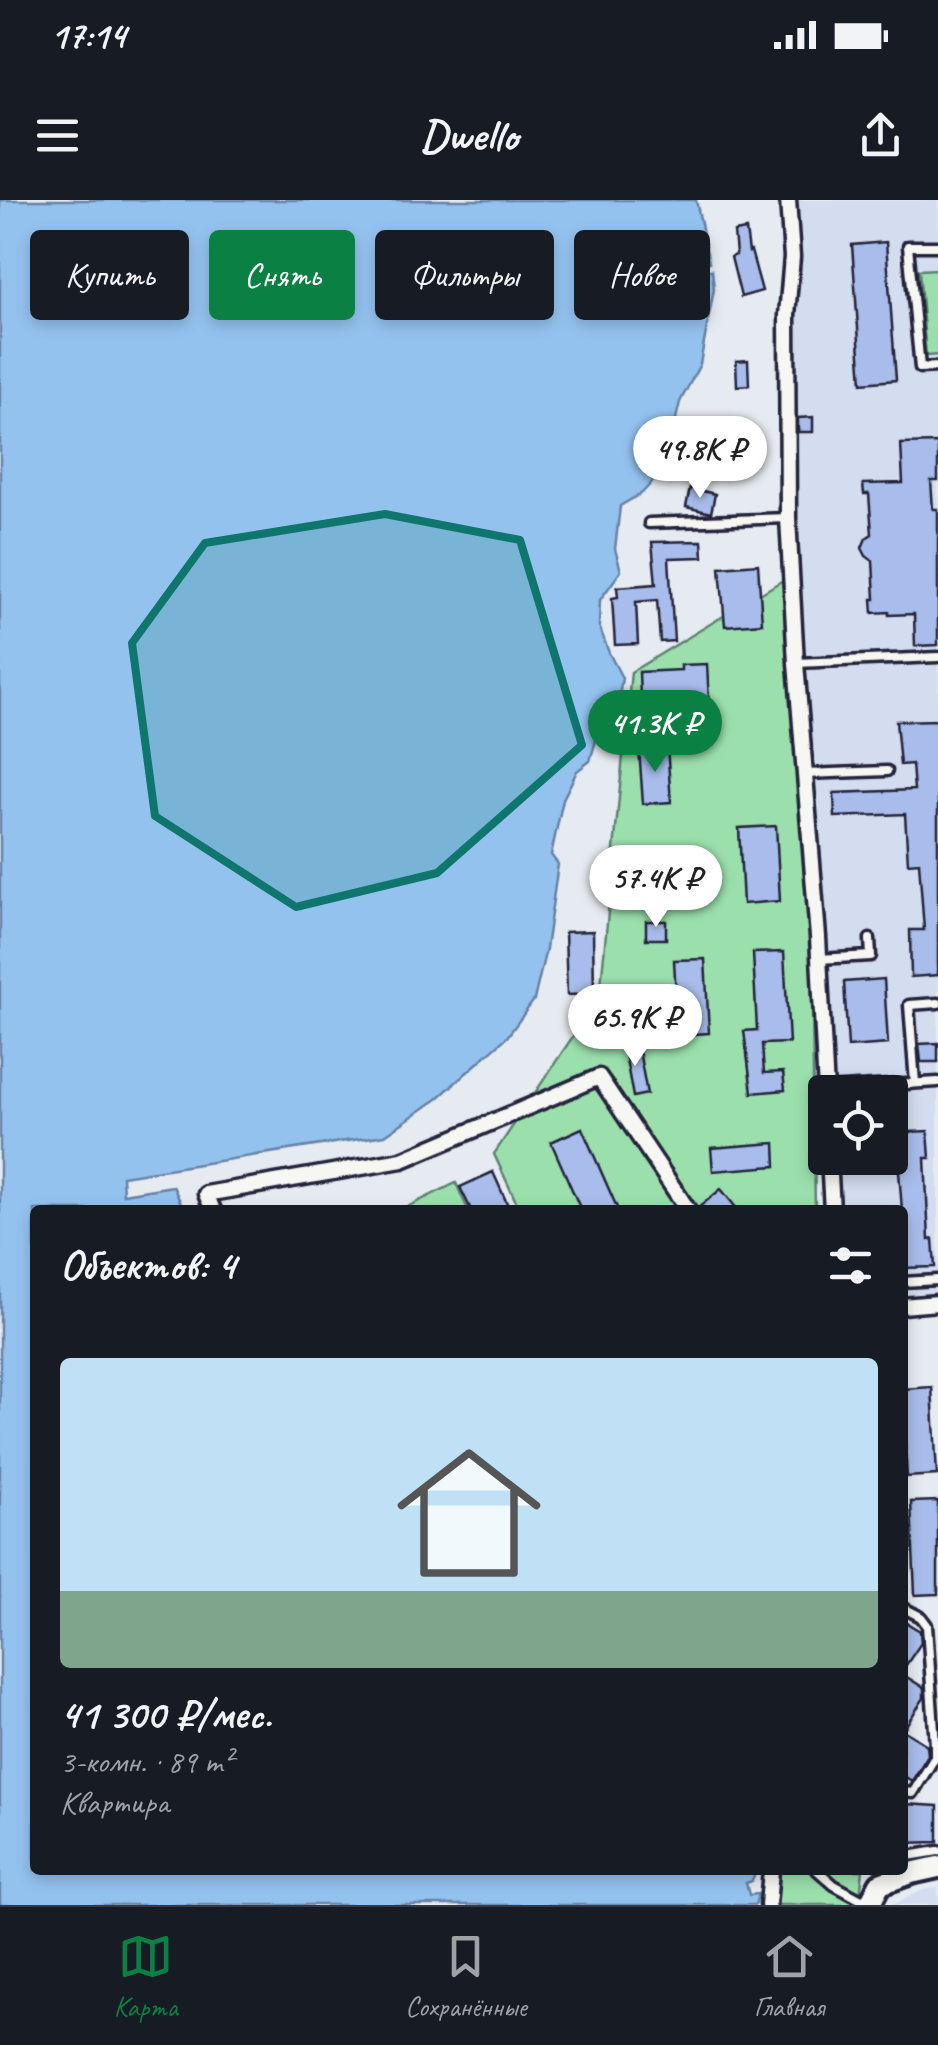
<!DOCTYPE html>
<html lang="ru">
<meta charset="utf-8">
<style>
:root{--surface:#171b24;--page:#242831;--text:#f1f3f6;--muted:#9ea1a6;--line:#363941;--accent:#0b8043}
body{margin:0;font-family:Caveat,sans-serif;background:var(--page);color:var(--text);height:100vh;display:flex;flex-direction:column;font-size:38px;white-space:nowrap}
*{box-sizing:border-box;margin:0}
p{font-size:32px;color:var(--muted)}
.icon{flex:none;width:55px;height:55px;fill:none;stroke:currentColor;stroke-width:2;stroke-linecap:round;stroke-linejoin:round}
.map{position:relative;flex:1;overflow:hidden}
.drawer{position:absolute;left:30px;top:1005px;width:878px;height:670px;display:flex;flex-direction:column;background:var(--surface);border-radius:10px;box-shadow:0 5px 15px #0003}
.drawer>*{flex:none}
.banner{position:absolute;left:30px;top:30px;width:880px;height:90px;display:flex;gap:20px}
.fabs{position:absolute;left:808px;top:875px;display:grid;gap:20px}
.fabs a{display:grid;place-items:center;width:100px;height:100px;border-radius:10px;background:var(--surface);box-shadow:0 5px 15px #0003;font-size:50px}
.price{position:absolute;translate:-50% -85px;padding:0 22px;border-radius:35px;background:#fff;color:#222;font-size:32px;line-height:65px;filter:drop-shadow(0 2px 5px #0008)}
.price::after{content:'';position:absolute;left:50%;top:60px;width:30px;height:22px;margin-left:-15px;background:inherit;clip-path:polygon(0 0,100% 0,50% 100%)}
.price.current{background:var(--accent);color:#fff}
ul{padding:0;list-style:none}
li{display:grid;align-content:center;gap:20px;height:530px;padding:0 30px}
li+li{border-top:2px solid var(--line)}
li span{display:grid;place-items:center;height:310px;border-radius:10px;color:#555}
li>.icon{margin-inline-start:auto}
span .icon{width:180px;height:180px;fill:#fffc;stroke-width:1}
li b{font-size:42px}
h2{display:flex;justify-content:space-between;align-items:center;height:120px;padding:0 30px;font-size:42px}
.pill{padding:0 35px;border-radius:10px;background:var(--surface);box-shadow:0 5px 15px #0003;font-size:35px;line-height:90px}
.pill.current{background:var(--accent);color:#fff}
.status{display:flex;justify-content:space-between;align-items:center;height:70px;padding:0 50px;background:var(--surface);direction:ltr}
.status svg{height:28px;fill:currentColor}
header{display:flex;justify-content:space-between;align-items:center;height:130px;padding:0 30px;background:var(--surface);font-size:45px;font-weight:700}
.menu{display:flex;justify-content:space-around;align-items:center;height:140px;border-top:2px solid var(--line);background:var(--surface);font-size:28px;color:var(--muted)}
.menu a{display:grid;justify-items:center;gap:5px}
.menu .current{color:var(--accent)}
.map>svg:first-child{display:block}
.built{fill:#d3ddef}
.green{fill:#9be0ac;stroke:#5e8174;stroke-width:2.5}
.water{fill:#94c2ef;stroke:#6682a7;stroke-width:2.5}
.building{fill:#a8bdeb;stroke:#22223b;stroke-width:2.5}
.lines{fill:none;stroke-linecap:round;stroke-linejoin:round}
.lane-casing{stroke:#22223b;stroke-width:15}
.street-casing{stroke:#22223b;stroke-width:21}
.secondary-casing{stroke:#22223b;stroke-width:28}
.lane{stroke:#f6f6f2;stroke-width:8}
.street{stroke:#f6f6f2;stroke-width:14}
.secondary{stroke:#f6f6f2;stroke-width:20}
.marked{fill:#0f766e;fill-opacity:0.2;stroke:#0f766e;stroke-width:8;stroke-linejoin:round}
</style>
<div class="status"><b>17:14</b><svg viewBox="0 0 49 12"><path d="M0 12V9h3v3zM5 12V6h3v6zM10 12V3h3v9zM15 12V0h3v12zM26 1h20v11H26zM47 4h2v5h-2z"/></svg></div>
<header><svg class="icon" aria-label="menu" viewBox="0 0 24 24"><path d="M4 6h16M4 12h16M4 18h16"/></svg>Dwello<svg class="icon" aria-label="share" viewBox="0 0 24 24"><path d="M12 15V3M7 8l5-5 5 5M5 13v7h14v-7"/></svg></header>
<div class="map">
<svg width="938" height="1705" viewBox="0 0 938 1705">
<rect width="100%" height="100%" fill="#e6ebf1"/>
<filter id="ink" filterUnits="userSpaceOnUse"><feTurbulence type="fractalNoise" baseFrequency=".01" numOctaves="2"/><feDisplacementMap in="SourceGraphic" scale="20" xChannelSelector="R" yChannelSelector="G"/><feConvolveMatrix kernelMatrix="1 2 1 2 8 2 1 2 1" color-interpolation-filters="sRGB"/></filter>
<g filter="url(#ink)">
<g class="built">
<polygon points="789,0 938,0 938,1097 903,1098 902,1010 831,1010 828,958 890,958 890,892 825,892 825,911 796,463"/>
<polygon points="938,1688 938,1705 892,1705 923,1690"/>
</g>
<g class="green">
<polygon points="938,69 938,155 926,156 919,70"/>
<polygon points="783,380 811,740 815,1010 520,1010 494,954 600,796 631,472"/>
<polygon points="456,983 468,1010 401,1010"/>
<polygon points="771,1670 863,1670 859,1705 773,1705"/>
</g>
<polygon class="water" points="0,0 696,0 709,62 696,62 696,70 712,70 714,89 700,164 680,202 675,223 661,239 657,277 642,293 620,306 615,349 621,371 600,400 599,426 609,453 622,478 620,491 606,506 590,561 577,571 563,599 551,655 558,664 546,749 534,800 507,837 437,899 385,935 122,976 123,994 173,986 184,1010 35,1010 35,1670 757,1670 752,1681 746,1683 749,1695 758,1694 755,1705 0,1705"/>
<g class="building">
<polygon points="746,30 749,52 751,51 762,91 741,97 731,57 736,55 734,32"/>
<polygon points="886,42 896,180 862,183 852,45"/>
<polygon points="748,160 749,185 737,186 736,161"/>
<polygon points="813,217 813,232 798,232 798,218"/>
<polygon points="938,243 938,281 931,281 933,309 938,309 938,445 915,446 914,414 889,415 889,412 873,413 872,399 875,399 873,361 866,356 862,348 866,338 872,334 869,294 864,294 863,284 903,283 901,244"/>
<polygon points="690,288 715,294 711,313 686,307"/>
<polygon points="702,341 703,357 669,358 674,441 660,442 657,400 636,402 638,444 615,445 612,398 618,397 617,387 656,384 652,342"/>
<polygon points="758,364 762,423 725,426 720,367"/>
<polygon points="707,464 711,539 684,540 683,520 641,522 639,472 681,470 681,465"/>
<polygon points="938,520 938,775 911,777 910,730 924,730 919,662 908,663 905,614 835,617 834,593 914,590 912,564 900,565 896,521"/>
<polygon points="667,546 671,602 643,604 639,548"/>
<polygon points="776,626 780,701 743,704 739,628"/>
<rect x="646" y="721" width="20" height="18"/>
<polygon points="593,731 594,794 567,795 565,732"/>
<polygon points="784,752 789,843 762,844 764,873 783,872 785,890 752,893 744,831 757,830 753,753"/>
<polygon points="705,759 709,833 678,835 674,760"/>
<polygon points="884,779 888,844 848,847 844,782"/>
<polygon points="637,840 647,894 633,897 623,843"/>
<polygon points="938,843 938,862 921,862 919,844"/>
<polygon points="582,928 618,1010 581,1010 551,942"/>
<polygon points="928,931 930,958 925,958 929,1040 933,1039 935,1067 902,1068 902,1010 898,959 890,960 890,933"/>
<polygon points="775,943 776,966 713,971 711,948"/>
<polygon points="493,972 510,1010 471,1010 460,987"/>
<polygon points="721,989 738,1010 699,1010 698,1008"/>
<polygon points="932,1187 937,1275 907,1277 902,1189"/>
<polygon points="938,1301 938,1394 915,1395 911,1302"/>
<polygon points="902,1420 920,1431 921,1443 902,1471"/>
<polygon points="902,1474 924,1488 924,1498 903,1530 927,1545 928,1555 912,1581 902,1575"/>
<polygon points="905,1604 938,1606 938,1642 902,1643"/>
</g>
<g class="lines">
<defs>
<g id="lane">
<polyline points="938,46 908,46 920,168 938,167"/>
<polyline points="649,323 788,318"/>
<polyline points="796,463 938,457"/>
<polyline points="805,574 887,571"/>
<polyline points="819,759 871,756 870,739"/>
<polyline points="915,883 909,805 938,803"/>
<polyline points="826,889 938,882"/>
<polyline points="902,1082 938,1080"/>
<polyline points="902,1407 921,1417 927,1425 935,1546 935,1557 913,1593 902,1592"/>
<polyline points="902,1657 938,1651"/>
<polyline points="817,1670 834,1685 867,1703"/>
</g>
<g id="street">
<polyline points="788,0 792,57 787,115 788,318 796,463 818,737 826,892"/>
<polyline points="829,958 832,1010"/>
<polyline points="213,1010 206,994 402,960 599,877 688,1010"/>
<polyline points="902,1106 938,1103"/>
<polyline points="768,1705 771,1670"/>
</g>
<polyline id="secondary" points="869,1705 880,1684 911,1673 938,1667"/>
</defs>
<use href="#lane" class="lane-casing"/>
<use href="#street" class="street-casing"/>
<use href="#secondary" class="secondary-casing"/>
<use href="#lane" class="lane"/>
<use href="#street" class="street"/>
<use href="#secondary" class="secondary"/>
</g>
</g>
<path class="marked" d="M 385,314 L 520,340 L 582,545 L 437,673 L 296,707 L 155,616 L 132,443 L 205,343 Z"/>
</svg>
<div class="fabs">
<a><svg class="icon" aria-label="locate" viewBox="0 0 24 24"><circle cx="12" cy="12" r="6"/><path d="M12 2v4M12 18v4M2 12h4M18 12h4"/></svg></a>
</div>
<b class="price" style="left:700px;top:301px">49.8K ₽</b>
<b class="price current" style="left:655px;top:575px">41.3K ₽</b>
<b class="price" style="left:656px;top:730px">57.4K ₽</b>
<b class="price" style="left:635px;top:869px">65.9K ₽</b>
<div class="banner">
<a class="pill">Купить</a>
<a class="pill current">Снять</a>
<a class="pill">Фильтры</a>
<a class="pill">Новое</a>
</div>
<section class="drawer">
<h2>Объектов: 4<svg class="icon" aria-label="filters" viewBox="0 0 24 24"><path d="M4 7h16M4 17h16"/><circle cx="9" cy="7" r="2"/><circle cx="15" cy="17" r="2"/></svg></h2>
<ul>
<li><span style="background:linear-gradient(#bfe0f5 75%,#7fa58c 0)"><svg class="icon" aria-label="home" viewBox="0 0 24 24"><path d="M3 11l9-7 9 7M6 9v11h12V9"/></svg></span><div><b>41 300 ₽/мес.</b><p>3-комн. · 89 m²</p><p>Квартира</p></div></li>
</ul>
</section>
</div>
<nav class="menu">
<a class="current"><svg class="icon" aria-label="map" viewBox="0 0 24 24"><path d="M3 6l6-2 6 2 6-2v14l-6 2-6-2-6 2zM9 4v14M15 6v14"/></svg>Карта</a>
<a><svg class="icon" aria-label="saved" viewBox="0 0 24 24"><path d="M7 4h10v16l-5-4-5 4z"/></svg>Сохранённые</a>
<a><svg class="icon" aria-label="home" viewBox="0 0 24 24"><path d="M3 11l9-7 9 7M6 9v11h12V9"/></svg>Главная</a>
</nav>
